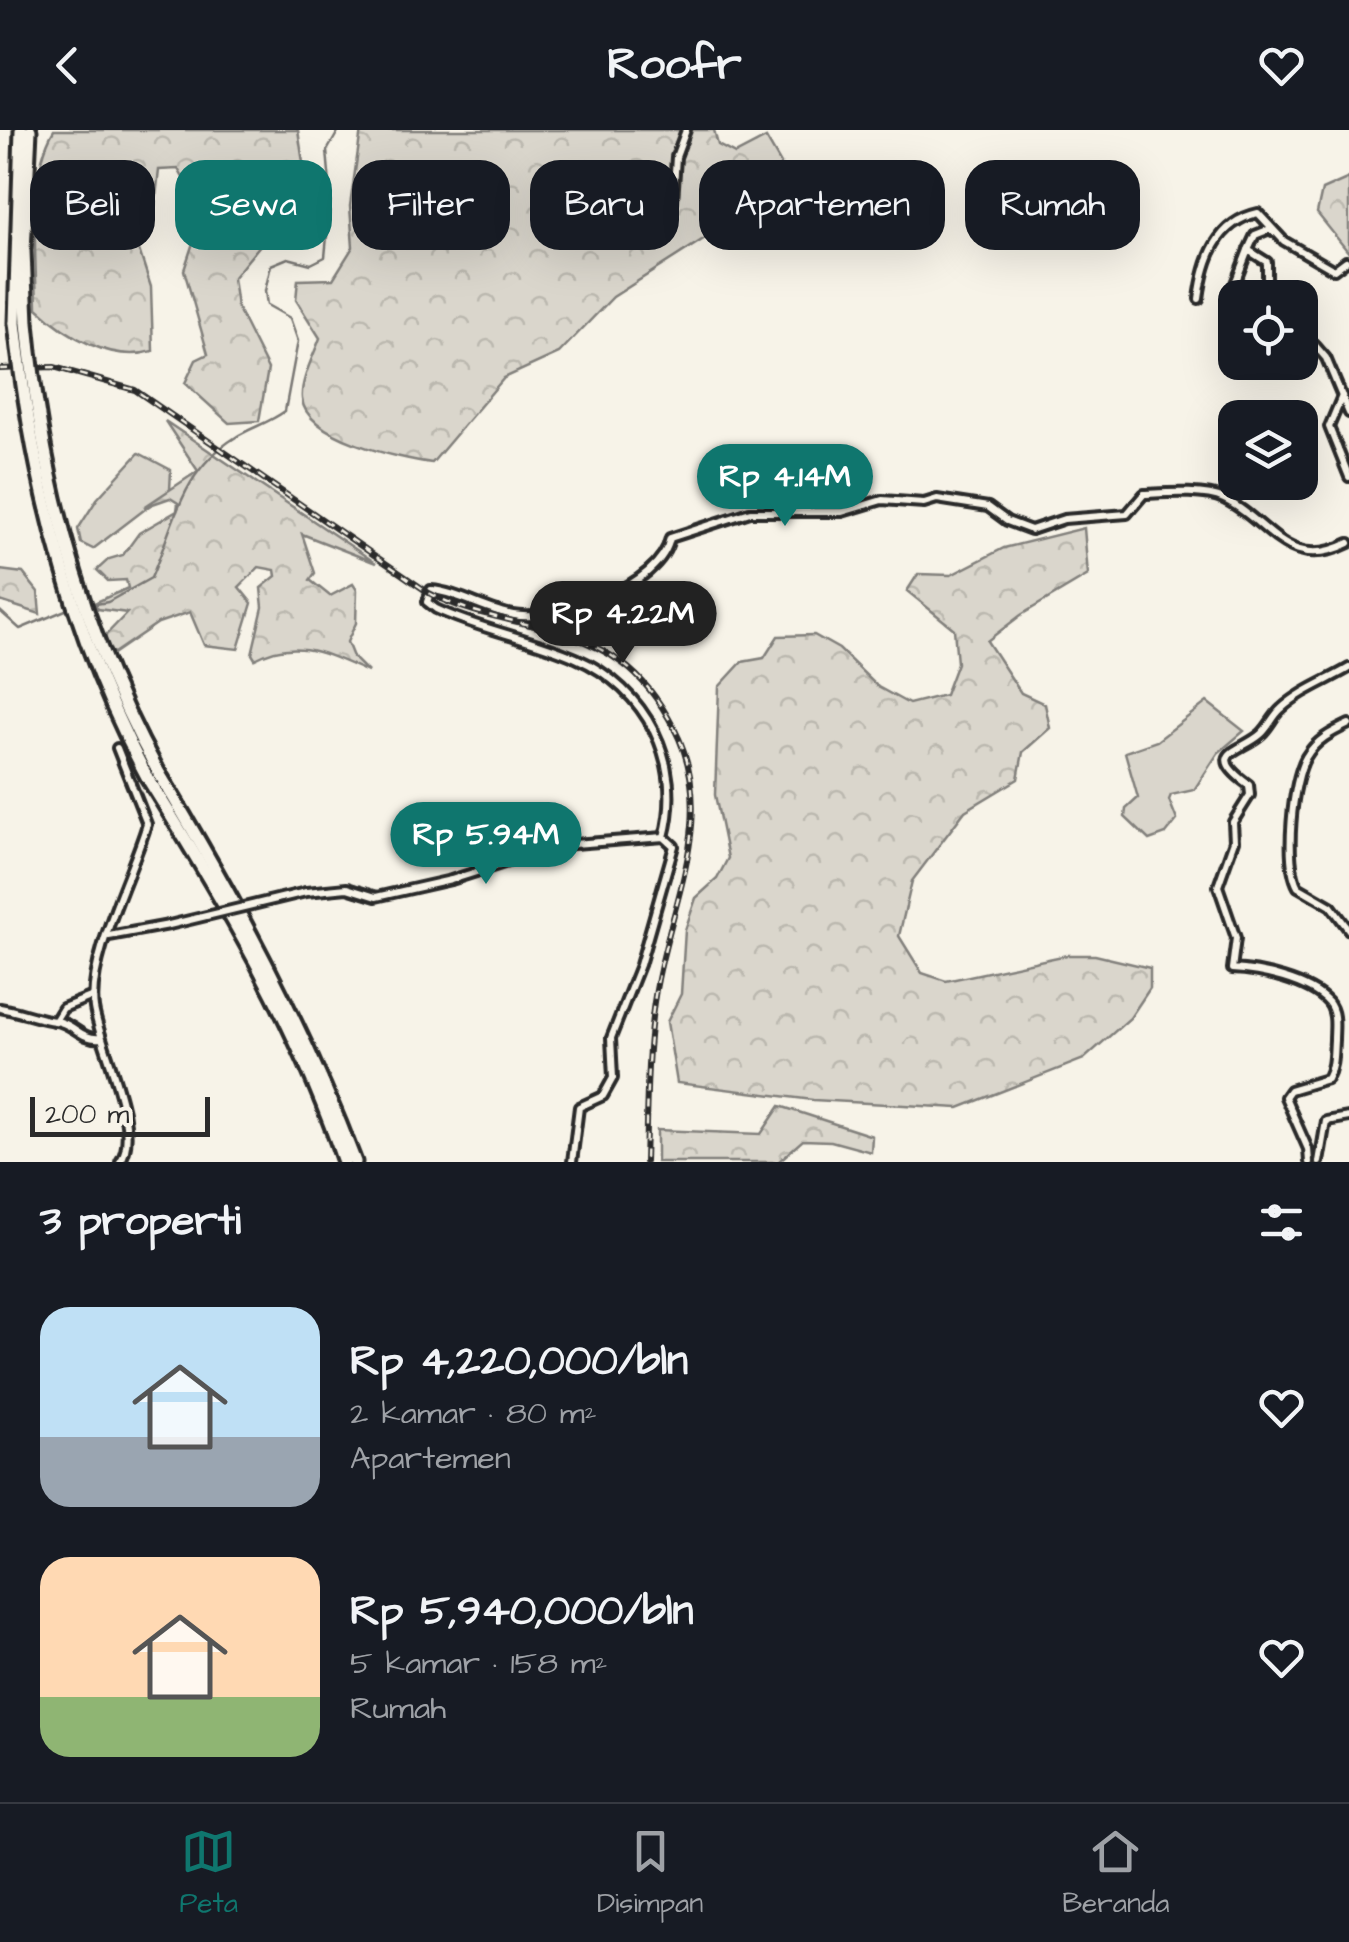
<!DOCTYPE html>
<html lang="id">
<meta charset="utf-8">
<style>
:root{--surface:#171b24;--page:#242831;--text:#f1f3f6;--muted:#9ea1a6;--line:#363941;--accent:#0f766e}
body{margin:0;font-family:"Architects Daughter",sans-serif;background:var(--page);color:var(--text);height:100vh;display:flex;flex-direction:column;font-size:38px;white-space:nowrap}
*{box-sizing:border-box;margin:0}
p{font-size:32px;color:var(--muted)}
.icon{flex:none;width:55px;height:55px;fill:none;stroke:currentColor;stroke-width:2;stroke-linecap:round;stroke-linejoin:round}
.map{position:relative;height:1032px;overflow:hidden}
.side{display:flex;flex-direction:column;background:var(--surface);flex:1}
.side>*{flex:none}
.banner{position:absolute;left:30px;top:30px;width:1290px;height:90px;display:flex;gap:20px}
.controls{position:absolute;left:1218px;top:150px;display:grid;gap:20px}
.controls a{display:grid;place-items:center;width:100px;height:100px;border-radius:20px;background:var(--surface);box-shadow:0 10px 40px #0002;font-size:50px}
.scale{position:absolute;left:30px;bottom:25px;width:180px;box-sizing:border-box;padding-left:10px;border:5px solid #2b2b2b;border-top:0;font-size:28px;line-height:35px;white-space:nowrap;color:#2b2b2b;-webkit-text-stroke:8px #f7f3e8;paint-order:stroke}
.price{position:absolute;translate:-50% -85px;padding:0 22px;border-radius:35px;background:var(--accent);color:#fff;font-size:32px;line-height:65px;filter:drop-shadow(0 2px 5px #0008)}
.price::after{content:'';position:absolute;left:50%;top:60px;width:30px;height:22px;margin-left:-15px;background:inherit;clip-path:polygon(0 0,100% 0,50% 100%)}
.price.selected{background:#222;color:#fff}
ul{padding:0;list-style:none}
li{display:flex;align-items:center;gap:30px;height:250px;padding:0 40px}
li span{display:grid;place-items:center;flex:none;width:280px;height:200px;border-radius:30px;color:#555}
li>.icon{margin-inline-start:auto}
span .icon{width:120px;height:120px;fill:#fffc;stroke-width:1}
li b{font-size:42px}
h2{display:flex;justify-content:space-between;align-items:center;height:120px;padding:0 40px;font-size:42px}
.chip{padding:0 35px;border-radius:30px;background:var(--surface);box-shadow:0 10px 40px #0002;font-size:35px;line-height:90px}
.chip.selected{background:var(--accent);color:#fff}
header{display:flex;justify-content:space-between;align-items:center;height:130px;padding:0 40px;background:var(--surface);font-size:45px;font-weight:700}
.tab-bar{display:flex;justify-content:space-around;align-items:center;height:140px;border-top:2px solid var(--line);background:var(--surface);font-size:28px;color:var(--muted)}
.tab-bar a{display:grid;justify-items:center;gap:5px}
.tab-bar .selected{color:var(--accent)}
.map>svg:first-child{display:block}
.green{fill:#dad6cc;stroke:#82807c;stroke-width:2.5}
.forest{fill:url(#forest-crowns);stroke:#82807c;stroke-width:2.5}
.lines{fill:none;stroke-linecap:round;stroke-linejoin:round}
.stream{stroke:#7a7874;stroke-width:2.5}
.minor-casing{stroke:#2b2b2b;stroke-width:14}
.motorway-casing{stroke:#2b2b2b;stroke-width:19}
.minor{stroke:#f7f3e8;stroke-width:6}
.motorway{stroke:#f7f3e8;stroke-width:11}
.rail-casing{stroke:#2b2b2b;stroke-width:6}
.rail{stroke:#f7f3e8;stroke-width:2.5;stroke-dasharray:8;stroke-linecap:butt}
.minor-bridge-casing{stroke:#2b2b2b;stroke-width:14;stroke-linecap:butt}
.motorway-bridge-casing{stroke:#2b2b2b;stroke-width:19;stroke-linecap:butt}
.minor-bridge{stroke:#f7f3e8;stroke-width:6}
.motorway-bridge{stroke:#f7f3e8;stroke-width:11}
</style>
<header><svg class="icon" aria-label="back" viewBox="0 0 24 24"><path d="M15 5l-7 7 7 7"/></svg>Roofr<svg class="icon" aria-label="heart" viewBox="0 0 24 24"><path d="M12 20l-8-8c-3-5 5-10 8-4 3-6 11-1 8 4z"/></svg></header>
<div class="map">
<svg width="1349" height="1032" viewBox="0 0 1349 1032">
<defs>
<pattern id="forest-crowns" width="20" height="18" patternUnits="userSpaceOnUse" patternTransform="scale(2.5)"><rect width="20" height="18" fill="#dad6cc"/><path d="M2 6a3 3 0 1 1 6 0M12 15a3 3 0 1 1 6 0" fill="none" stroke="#bbb8af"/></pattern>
</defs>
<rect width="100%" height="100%" fill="#f7f3e8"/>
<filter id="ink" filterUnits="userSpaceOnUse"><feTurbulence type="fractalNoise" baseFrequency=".01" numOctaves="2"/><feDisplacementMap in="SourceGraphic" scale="20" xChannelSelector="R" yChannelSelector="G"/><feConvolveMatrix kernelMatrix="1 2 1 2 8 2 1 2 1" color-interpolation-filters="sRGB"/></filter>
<g filter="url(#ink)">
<g class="green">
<polygon points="139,323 171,340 170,360 93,419 81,413 78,399 97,369"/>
<polygon points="1207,572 1244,601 1218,623 1194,660 1171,665 1169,670 1177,690 1166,704 1149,710 1125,687 1126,679 1138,668 1125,622 1157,611"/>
</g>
<g class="forest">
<path d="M 54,0 L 298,0 L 308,65 L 306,98 L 287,114 L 261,114 L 233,148 L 237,177 L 268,239 L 259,291 L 229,293 L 185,253 L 196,230 L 208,224 L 184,140 L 197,101 L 190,60 L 178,39 L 159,40 L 155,76 L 138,117 L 151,157 L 153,221 C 111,233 67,206 37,178 C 36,127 27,45 54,0 Z"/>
<path d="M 361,0 L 714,0 L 718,15 L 735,24 L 766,8 L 781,34 L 741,85 L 613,167 L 559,223 L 504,248 L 432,333 C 401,329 306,308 302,269 C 300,251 314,225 320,208 L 296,170 L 298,150 L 333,149 L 353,117 L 350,76 Z"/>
<polygon points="1349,48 1349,123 1317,83 1322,60"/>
<path d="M 165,291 L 376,433 L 302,404 L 315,443 L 310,450 L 330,466 L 353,454 L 357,460 L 356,493 L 347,512 L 353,527 L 368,542 C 328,525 297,506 255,529 L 252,524 L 263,477 L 261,458 L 276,446 L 275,440 L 259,437 L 239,457 L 252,473 L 238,519 L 204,515 L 190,482 L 158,493 L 114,523 L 104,519 L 104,507 L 127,483 L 98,479 L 94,473 L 128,458 L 126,450 L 108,451 L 97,440 L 109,429 L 123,425 L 139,403 L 177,381 L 178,373 L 170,368 L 144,377 L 198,341 Z"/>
<polygon points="1084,398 1088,445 1021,485 987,511 1021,563 1045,574 1050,598 1023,622 1018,649 965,681 912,751 899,806 922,843 946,851 1067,825 1095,825 1150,838 1150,858 1130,888 1084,929 959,978 813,970 677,953 667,892 681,864 685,800 696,768 717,749 728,728 715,665 719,557 742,532 764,528 778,506 814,505 839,519 878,557 909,574 945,565 957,533 954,499 907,461 918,444 951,445 1004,418"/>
<polygon points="0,440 23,443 38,462 40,484 0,471"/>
<polygon points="780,976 872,1006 871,1022 831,1011 803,1010 778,1032 657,1032 657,1000 761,1004"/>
</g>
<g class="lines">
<g class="stream">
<path d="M 90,475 L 108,472 L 151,448 C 175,394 180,342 236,307 C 252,297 269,293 285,281 L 298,211 L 290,188 L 267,175 L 265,161 L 271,135 L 288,128 L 311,134 L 325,127 L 331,65 L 327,21 L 339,0"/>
<polyline points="0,481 20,499 68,479"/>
</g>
<defs>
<g id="minor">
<polyline points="634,103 673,71 676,27 686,0"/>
<polyline points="1248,120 1255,105 1270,99 1274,102"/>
<path d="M 1199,169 C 1204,129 1217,92 1258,83 L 1284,111 L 1334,140 L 1346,131"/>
<polyline points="1235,169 1232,161 1248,120 1267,132 1267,152 1259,163 1265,168"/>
<polyline points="1300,198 1326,228 1349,283"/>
<polyline points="1342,266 1329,297 1349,347"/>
<path d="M 1349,594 C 1332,602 1316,610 1306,627 C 1292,651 1284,733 1298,757 L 1331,776 L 1349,800"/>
<path d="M 117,618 L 147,694 C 133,742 87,829 94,878 C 100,917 143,1000 120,1032"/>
<path d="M 664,707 C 684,633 647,559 576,528 C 531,508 481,500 436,479 L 427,472 L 431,460 C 457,462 486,480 513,485 C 558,493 661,456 670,408 L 750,382 L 842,382 L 882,370 L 924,373 L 937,369 L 988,377 L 1007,391 L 1031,400 L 1064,389 L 1127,384 L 1144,364 C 1166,363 1204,360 1224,369 C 1269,390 1287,444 1349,413"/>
<polyline points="306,762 347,758 376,767 451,750 561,715 664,707 674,716 640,835 611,908 613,948 603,966 579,977 572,1032"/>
<polyline points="109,806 169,795"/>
<path d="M 0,878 C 19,881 37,889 55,891 C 72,892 81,910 100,908"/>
<polyline points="55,891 63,878 93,866"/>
<path d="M 1309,1032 L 1308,1019 L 1285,967 L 1290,960 L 1327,949 C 1334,936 1333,924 1334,910 C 1334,898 1337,883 1328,872 C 1309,851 1259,840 1232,839 L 1236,808 L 1218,756 L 1234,711 L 1233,692 L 1250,665 L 1249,655 C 1203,622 1241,622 1261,604 C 1269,597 1273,586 1281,579 C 1300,561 1327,551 1349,538"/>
<polyline points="1319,1032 1326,991 1349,987"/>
</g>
<g id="motorway">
<polyline points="15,193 21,0"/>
<polyline points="27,193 24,121 30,0"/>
<path d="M 159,643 C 234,768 303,895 355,1032"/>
<path d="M 147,647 C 223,769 298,895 344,1032"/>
</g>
</defs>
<use href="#minor" class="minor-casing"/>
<use href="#motorway" class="motorway-casing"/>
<use href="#minor" class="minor"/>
<use href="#motorway" class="motorway"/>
<defs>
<path id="rail" d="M 0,239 L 54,237 L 135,260 L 429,463 C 490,496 565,490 622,533 C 644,549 661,573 674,598 C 717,680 675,764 658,849 C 646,908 647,972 645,1032"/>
</defs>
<use href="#rail" class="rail-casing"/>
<use href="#rail" class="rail"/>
<defs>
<polyline id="minor-bridge" points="169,795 306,762"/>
<g id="motorway-bridge">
<path d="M 15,193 C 32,352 71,505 147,647"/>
<path d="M 27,193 C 42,350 82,505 159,643"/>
</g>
</defs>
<use href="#minor-bridge" class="minor-bridge-casing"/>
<use href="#motorway-bridge" class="motorway-bridge-casing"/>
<use href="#minor-bridge" class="minor-bridge"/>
<use href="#motorway-bridge" class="motorway-bridge"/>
</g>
</g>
</svg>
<div class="controls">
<a><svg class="icon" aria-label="locate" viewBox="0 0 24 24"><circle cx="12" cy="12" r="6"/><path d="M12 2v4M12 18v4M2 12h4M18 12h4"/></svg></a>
<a><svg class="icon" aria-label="layers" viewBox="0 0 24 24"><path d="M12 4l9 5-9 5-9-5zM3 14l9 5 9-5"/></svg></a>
</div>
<div class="scale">200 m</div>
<b class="price" style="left:785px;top:399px">Rp 4.14M</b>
<b class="price selected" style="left:623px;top:536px">Rp 4.22M</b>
<b class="price" style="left:486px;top:757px">Rp 5.94M</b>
<div class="banner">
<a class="chip">Beli</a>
<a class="chip selected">Sewa</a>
<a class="chip">Filter</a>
<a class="chip">Baru</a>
<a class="chip">Apartemen</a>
<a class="chip">Rumah</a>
</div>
</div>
<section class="side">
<h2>3 properti<svg class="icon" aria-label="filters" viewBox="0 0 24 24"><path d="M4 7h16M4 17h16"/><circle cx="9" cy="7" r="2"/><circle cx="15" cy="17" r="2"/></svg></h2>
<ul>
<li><span style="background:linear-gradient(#bfe0f5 65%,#9aa5b1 0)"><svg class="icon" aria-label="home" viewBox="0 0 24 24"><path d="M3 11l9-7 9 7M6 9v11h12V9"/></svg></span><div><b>Rp 4,220,000/bln</b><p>2 kamar · 80 m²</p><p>Apartemen</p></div><svg class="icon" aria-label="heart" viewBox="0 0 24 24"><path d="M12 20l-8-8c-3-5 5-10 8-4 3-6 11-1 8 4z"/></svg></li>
<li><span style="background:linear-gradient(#ffd9b3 70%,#8fb573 0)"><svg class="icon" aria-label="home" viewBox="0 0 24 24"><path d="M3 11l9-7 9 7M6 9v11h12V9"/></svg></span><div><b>Rp 5,940,000/bln</b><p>5 kamar · 158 m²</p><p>Rumah</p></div><svg class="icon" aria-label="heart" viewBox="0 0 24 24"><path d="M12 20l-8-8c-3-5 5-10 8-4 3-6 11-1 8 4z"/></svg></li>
</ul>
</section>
<nav class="tab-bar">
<a class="selected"><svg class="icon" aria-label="map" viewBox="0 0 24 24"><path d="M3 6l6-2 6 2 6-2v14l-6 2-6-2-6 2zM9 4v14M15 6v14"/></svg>Peta</a>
<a><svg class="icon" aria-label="saved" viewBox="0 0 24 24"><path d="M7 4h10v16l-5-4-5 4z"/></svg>Disimpan</a>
<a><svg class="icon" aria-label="home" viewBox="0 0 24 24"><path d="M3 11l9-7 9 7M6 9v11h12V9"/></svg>Beranda</a>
</nav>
